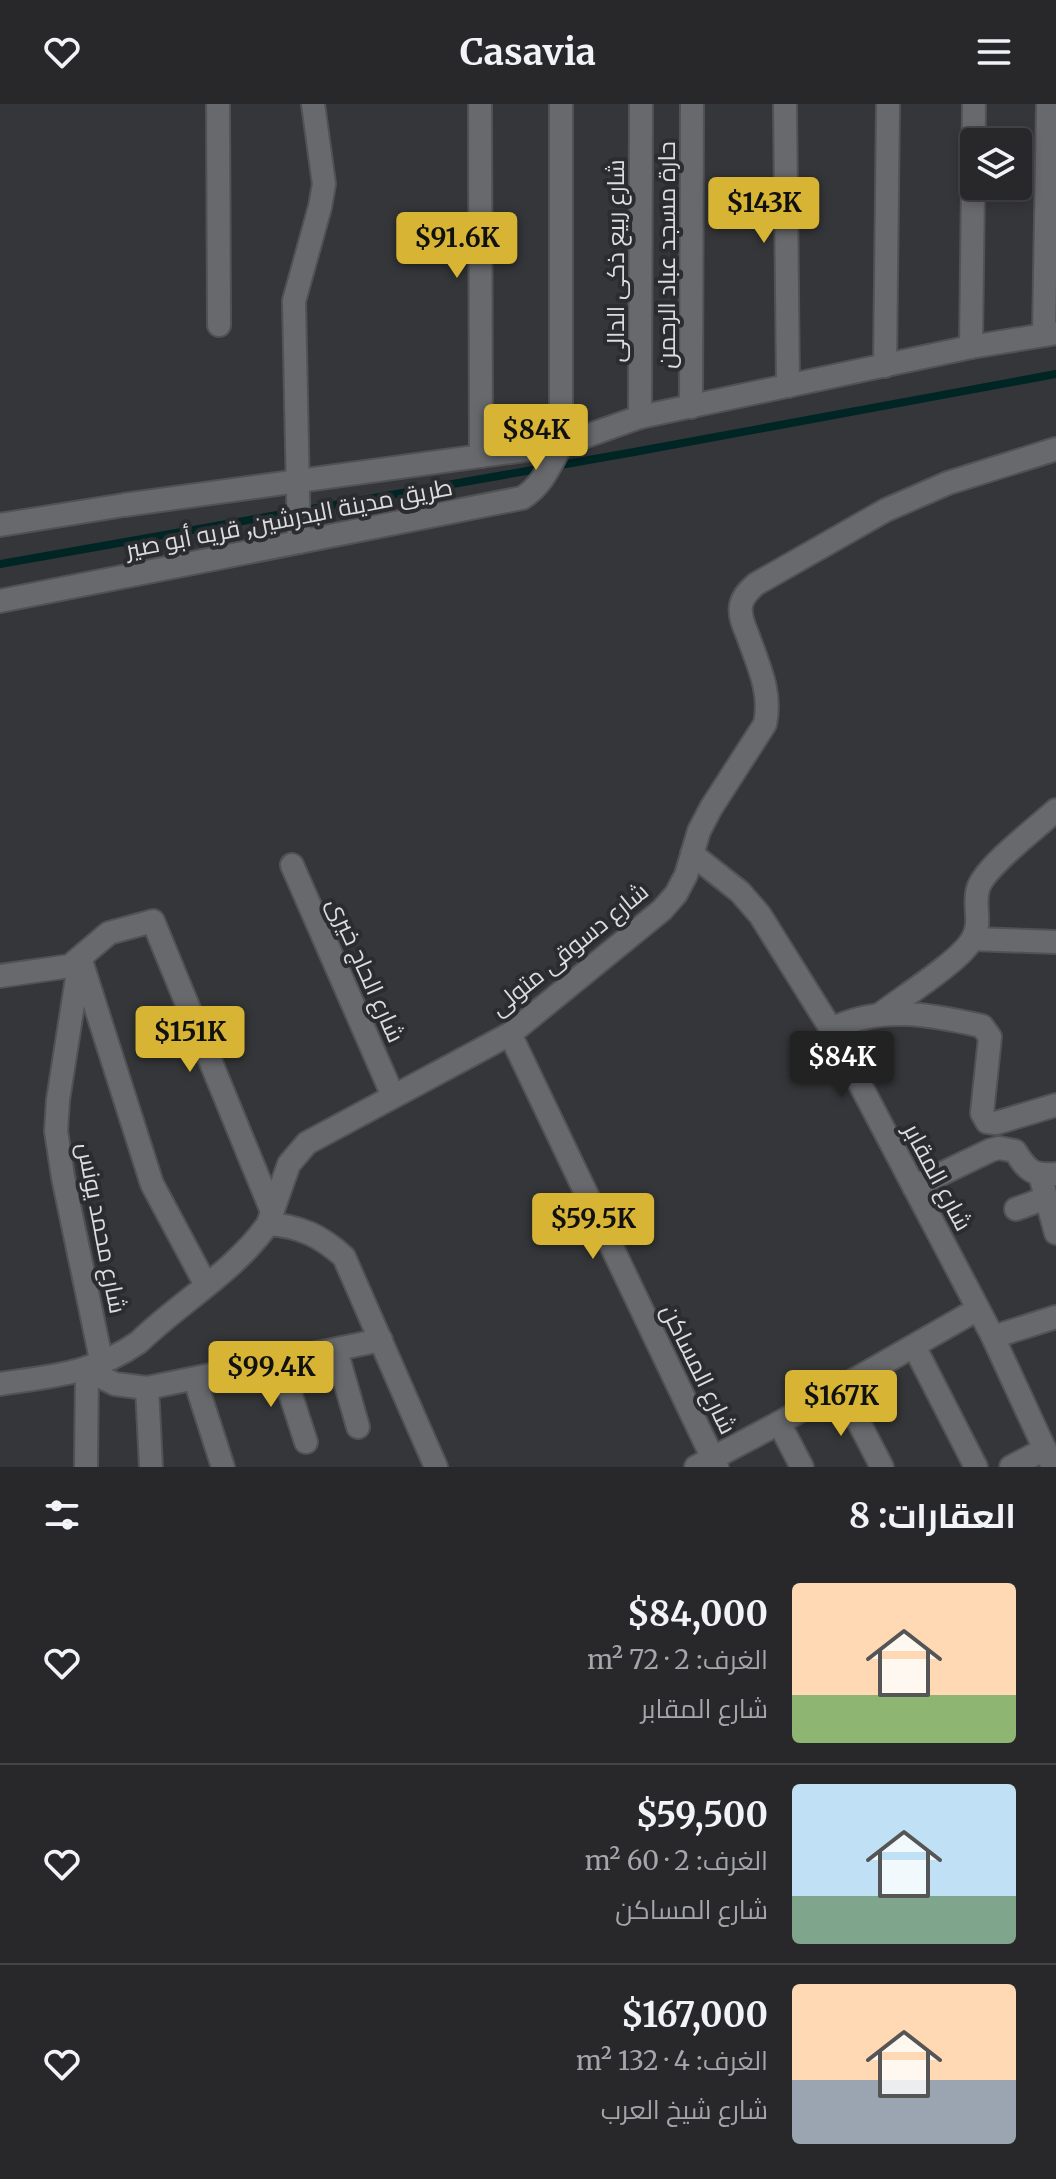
<!DOCTYPE html>
<html lang="ar">
<meta charset="utf-8">
<style>
:root{--surface:#28282b;--page:#303033;--text:#f1f3f6;--muted:#a5a6a9;--line:#444447;--accent:#d7b434}
body{margin:0;font-family:Merriweather,Cairo,serif;background:var(--page);color:var(--text);direction:rtl;height:100vh;display:flex;flex-direction:column;font-size:30px;white-space:nowrap}
*{box-sizing:border-box;margin:0}
p{font-size:26px;color:var(--muted)}
.icon{flex:none;width:44px;height:44px;fill:none;stroke:currentColor;stroke-width:2;stroke-linecap:round;stroke-linejoin:round}
.map{position:relative;height:1363px;overflow:hidden;direction:ltr}
.details{display:flex;flex-direction:column;background:var(--surface);flex:1}
.details>*{flex:none}
.buttons{position:absolute;left:960px;top:24px;display:grid;gap:16px}
.buttons a{display:grid;place-items:center;width:72px;height:72px;border-radius:8px;background:var(--surface);box-shadow:0 4px 12px #0003,0 0 0 2px var(--line);font-size:40px}
.price{position:absolute;translate:-50% -68px;padding:0 18px;border-radius:8px;background:var(--accent);color:#111;font-size:26px;line-height:52px;filter:drop-shadow(0 2px 4px #0008)}
.price::after{content:'';position:absolute;left:50%;top:48px;width:24px;height:18px;margin-left:-12px;background:inherit;clip-path:polygon(0 0,100% 0,50% 100%)}
.price.current{background:#222;color:#fff}
ul{padding:0;list-style:none}
li{display:flex;align-items:center;gap:24px;height:200px;padding:0 40px}
li+li{border-top:2px solid var(--line)}
li span{display:grid;place-items:center;flex:none;width:224px;height:160px;border-radius:8px;color:#555}
li>.icon{margin-inline-start:auto}
span .icon{width:96px;height:96px;fill:#fffc;stroke-width:1}
li b{font-size:34px}
h2{display:flex;justify-content:space-between;align-items:center;height:96px;padding:0 40px;font-size:34px}
header{display:flex;justify-content:space-between;align-items:center;height:104px;padding:0 40px;background:var(--surface);font-size:36px;font-weight:700}
.map>svg:first-child{display:block}
.lines{fill:none;stroke-linecap:round;stroke-linejoin:round}
.stream{stroke:#002525;stroke-width:8}
.minor-casing{stroke:#525255;stroke-width:26}
.tertiary-casing{stroke:#525255;stroke-width:26}
.minor{stroke:#68696d;stroke-width:22}
.tertiary{stroke:#68696d;stroke-width:22}
.labels{text-anchor:middle;dominant-baseline:central;stroke-width:8;stroke-linejoin:round;paint-order:stroke}
.street-label{font-size:24px;fill:#dcdcdf;stroke:#2b2c2f}
</style>
<header><svg class="icon" aria-label="menu" viewBox="0 0 24 24"><path d="M4 6h16M4 12h16M4 18h16"/></svg>Casavia<svg class="icon" aria-label="heart" viewBox="0 0 24 24"><path d="M12 20l-8-8c-3-5 5-10 8-4 3-6 11-1 8 4z"/></svg></header>
<div class="map">
<svg width="1056" height="1363" viewBox="0 0 1056 1363">
<rect width="100%" height="100%" fill="#353639"/>
<g class="lines">
<polyline class="stream" points="0,460 634,348 1056,270"/>
<defs>
<g id="minor">
<polyline points="218,0 219,221"/>
<polyline points="480,0 481,352"/>
<polyline points="785,0 788,282"/>
<polyline points="1044,231 1048,0"/>
<polyline points="971,243 974,0"/>
<polyline points="885,262 888,0"/>
<polyline points="691,303 692,0"/>
<polyline points="640,313 641,0"/>
<polyline points="561,341 561,0"/>
<polyline points="299,438 294,197 320,103 324,80 313,0"/>
<polyline points="692,750 740,788 760,811 831,925 993,1233 1053,1363"/>
<polyline points="292,761 393,992"/>
<polyline points="973,835 1056,838"/>
<polyline points="80,855 58,996 56,1027 63,1073 102,1260"/>
<polyline points="82,860 152,1080 206,1181"/>
<polyline points="0,872 70,862 109,829 153,817 271,1105"/>
<path d="M 882,909 C 904,892 962,856 973,834 C 982,818 973,802 978,785 C 983,764 1038,723 1056,706"/>
<path d="M 831,925 C 881,901 929,910 982,922 L 990,933 L 982,1009 L 987,1018 L 996,1019 L 1056,1001"/>
<polyline points="510,930 717,1363"/>
<polyline points="1040,1071 1056,1129"/>
<path d="M 914,1083 L 991,1046 L 999,1044 L 1015,1047 C 1027,1066 1032,1072 1056,1070"/>
<polyline points="1016,1105 1046,1094"/>
<path d="M 268,1120 C 300,1122 321,1132 344,1153 L 436,1363"/>
<polyline points="993,1233 1056,1213"/>
<polyline points="914,1242 976,1363"/>
<polyline points="336,1246 358,1323"/>
<polyline points="280,1258 306,1338"/>
<polyline points="195,1276 223,1363"/>
<path d="M 0,1280 C 53,1272 93,1270 139,1238 C 180,1198 234,1168 268,1120 L 289,1060 L 307,1039 L 510,930 L 662,806 L 676,790 L 686,771 L 699,727 L 711,704 L 765,620 C 772,588 758,561 748,532 C 744,522 739,512 741,501 C 743,492 749,486 756,480 L 886,406 L 948,379 L 1056,345"/>
<polyline points="147,1284 151,1363"/>
<polyline points="841,1284 882,1363"/>
<polyline points="779,1319 802,1363"/>
<polyline points="86,1363 87,1266 115,1280 147,1284 381,1236"/>
<polyline points="696,1363 779,1319 978,1205"/>
<polyline points="1011,1363 1045,1345"/>
</g>
<g id="tertiary">
<polyline points="0,421 124,401 561,341 640,313 971,243 1056,229"/>
<path d="M 0,497 L 522,394 C 542,382 550,362 561,341"/>
</g>
</defs>
<use href="#minor" class="minor-casing"/>
<use href="#tertiary" class="tertiary-casing"/>
<use href="#minor" class="minor"/>
<use href="#tertiary" class="tertiary"/>
</g>
<g class="labels">
<g class="street-label">
<text transform="translate(666 151) rotate(-90)">حارة مسجد عباد الرحمن</text>
<text transform="translate(615 157) rotate(-90)">شارع ربيع ذكى الدالى</text>
<text transform="translate(289 414) rotate(-11)">طريق مدينة البدرشين, قريه أبو صير</text>
<text transform="translate(569 845) rotate(-39)">شارع دسوقى متولى</text>
<text transform="translate(366 866) rotate(66)">شارع الحاج خيرى</text>
<text transform="translate(938 1073) rotate(62)">شارع المقابر</text>
<text transform="translate(102 1124) rotate(79)">شارع محمد يونس</text>
<text transform="translate(699 1265) rotate(64)">شارع المساكن</text>
</g>
</g>
</svg>
<div class="buttons">
<a><svg class="icon" aria-label="layers" viewBox="0 0 24 24"><path d="M12 4l9 5-9 5-9-5zM3 14l9 5 9-5"/></svg></a>
</div>
<b class="price" style="left:764px;top:141px">$143K</b>
<b class="price" style="left:457px;top:176px">$91.6K</b>
<b class="price" style="left:536px;top:368px">$84K</b>
<b class="price" style="left:190px;top:970px">$151K</b>
<b class="price current" style="left:842px;top:995px">$84K</b>
<b class="price" style="left:593px;top:1157px">$59.5K</b>
<b class="price" style="left:271px;top:1305px">$99.4K</b>
<b class="price" style="left:841px;top:1334px">$167K</b>
</div>
<section class="details">
<h2>العقارات: 8<svg class="icon" aria-label="filters" viewBox="0 0 24 24"><path d="M4 7h16M4 17h16"/><circle cx="9" cy="7" r="2"/><circle cx="15" cy="17" r="2"/></svg></h2>
<ul>
<li><span style="background:linear-gradient(#ffd9b3 70%,#8fb573 0)"><svg class="icon" aria-label="home" viewBox="0 0 24 24"><path d="M3 11l9-7 9 7M6 9v11h12V9"/></svg></span><div><b>$84,000</b><p>الغرف: 2 · 72 m²</p><p>شارع المقابر</p></div><svg class="icon" aria-label="heart" viewBox="0 0 24 24"><path d="M12 20l-8-8c-3-5 5-10 8-4 3-6 11-1 8 4z"/></svg></li>
<li><span style="background:linear-gradient(#bfe0f5 70%,#7fa58c 0)"><svg class="icon" aria-label="home" viewBox="0 0 24 24"><path d="M3 11l9-7 9 7M6 9v11h12V9"/></svg></span><div><b>$59,500</b><p>الغرف: 2 · 60 m²</p><p>شارع المساكن</p></div><svg class="icon" aria-label="heart" viewBox="0 0 24 24"><path d="M12 20l-8-8c-3-5 5-10 8-4 3-6 11-1 8 4z"/></svg></li>
<li><span style="background:linear-gradient(#ffd9b3 60%,#9aa5b1 0)"><svg class="icon" aria-label="home" viewBox="0 0 24 24"><path d="M3 11l9-7 9 7M6 9v11h12V9"/></svg></span><div><b>$167,000</b><p>الغرف: 4 · 132 m²</p><p>شارع شيخ العرب</p></div><svg class="icon" aria-label="heart" viewBox="0 0 24 24"><path d="M12 20l-8-8c-3-5 5-10 8-4 3-6 11-1 8 4z"/></svg></li>
</ul>
</section>
